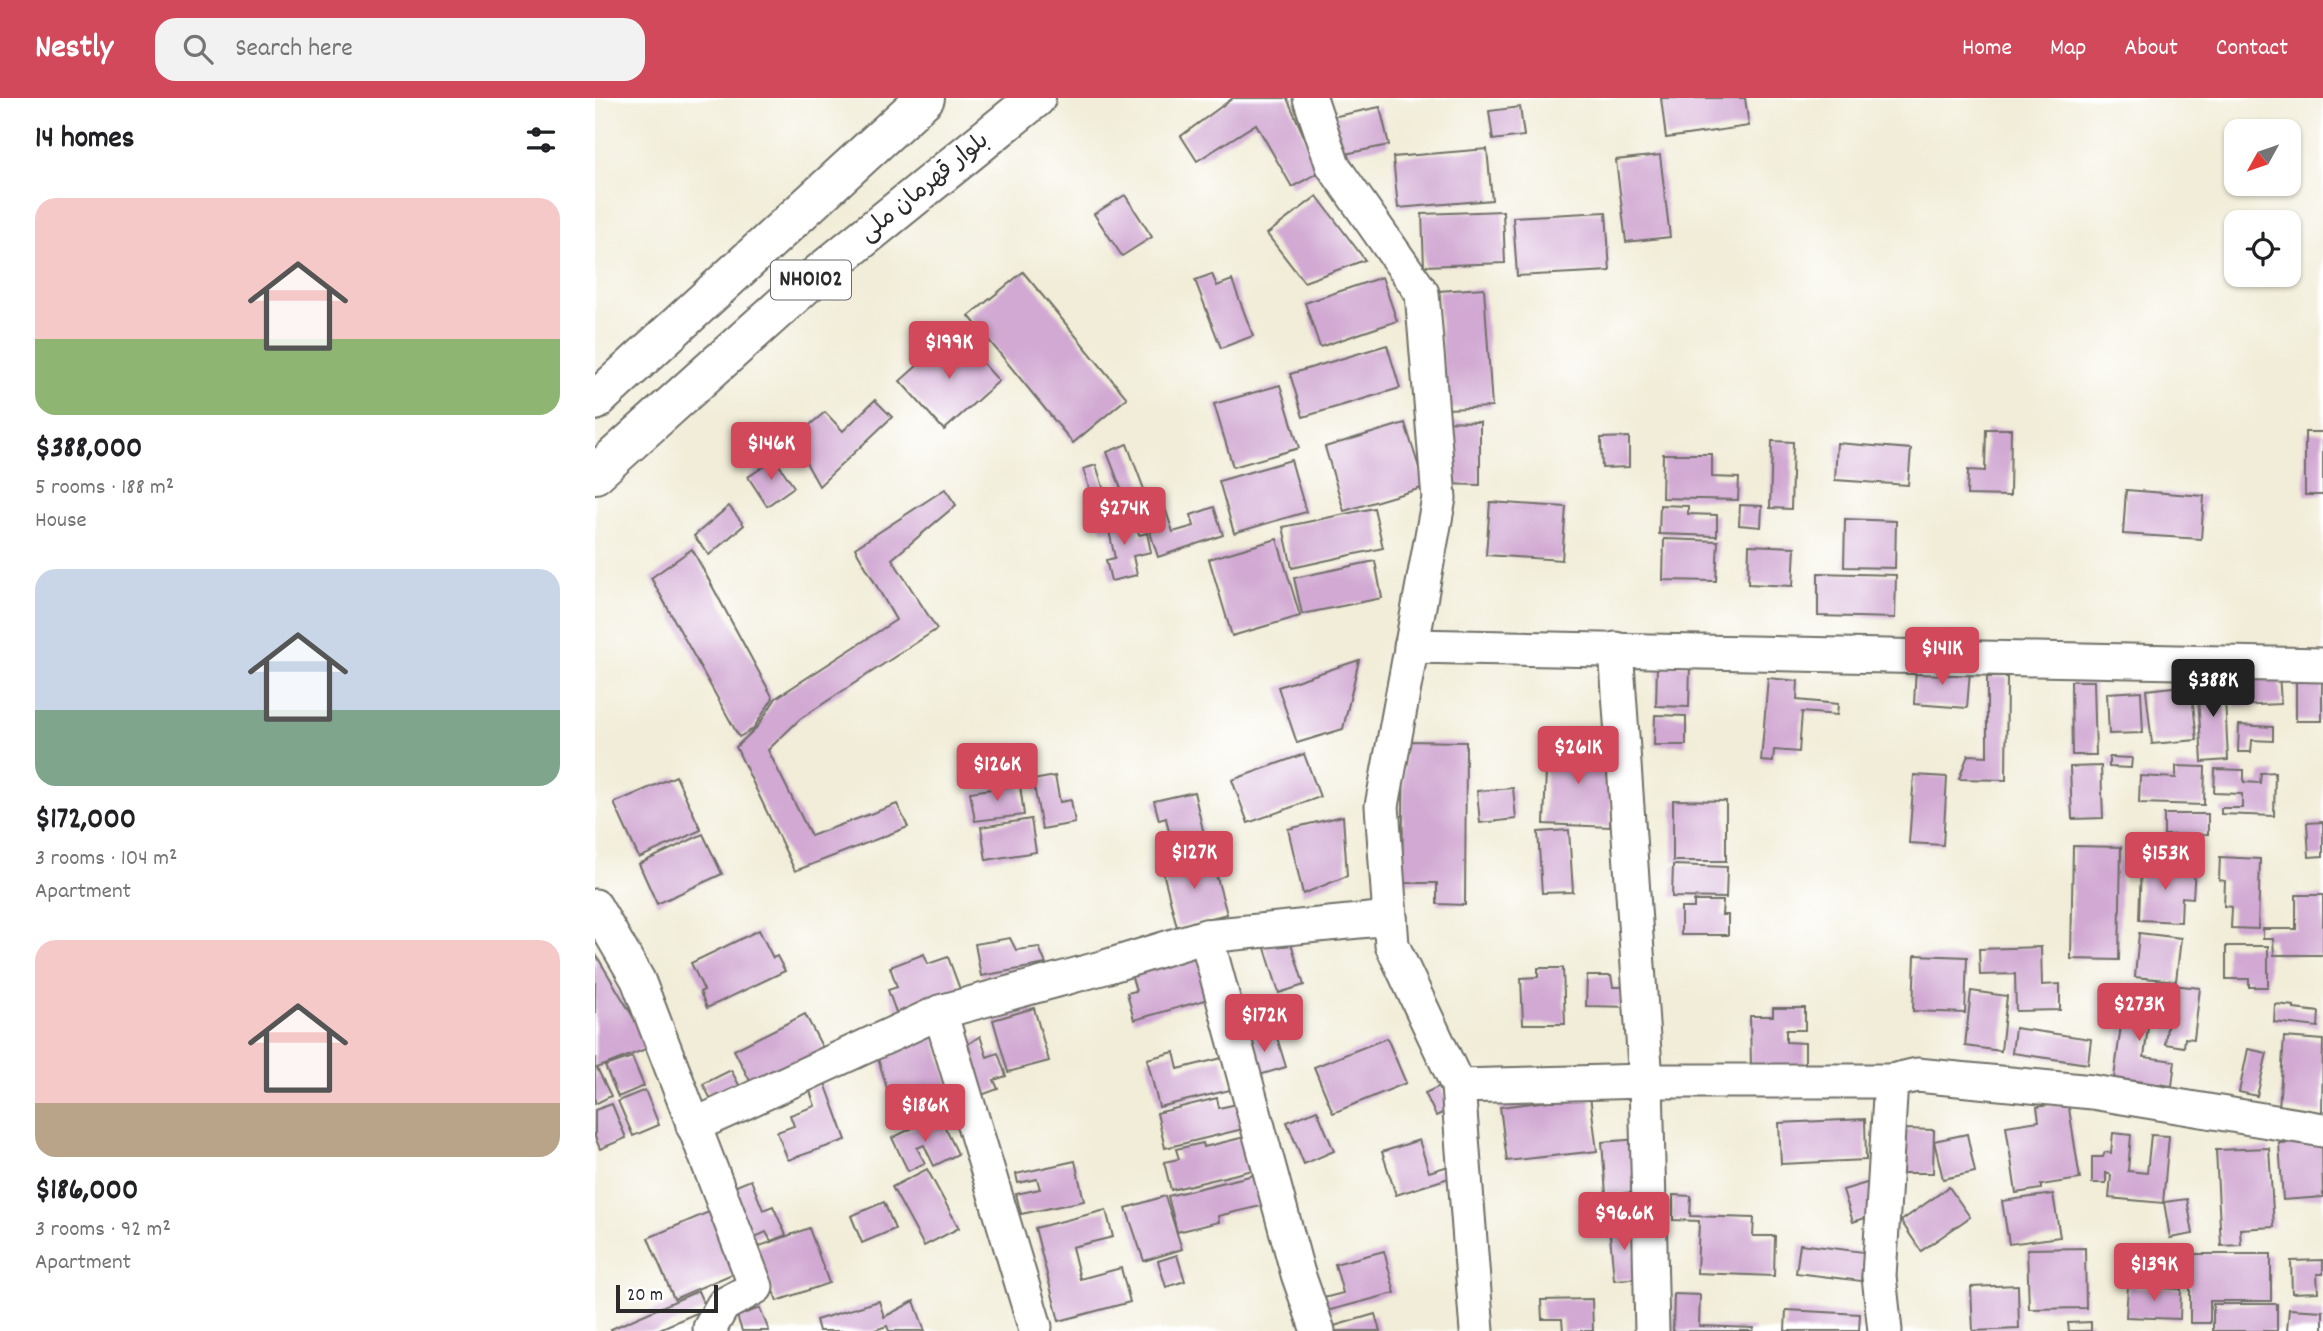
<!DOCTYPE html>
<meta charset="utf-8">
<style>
:root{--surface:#fff;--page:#f2f2f2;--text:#202124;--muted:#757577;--accent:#d1495b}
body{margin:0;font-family:Dekko,"Playpen Sans Arabic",sans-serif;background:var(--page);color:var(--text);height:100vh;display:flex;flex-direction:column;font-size:26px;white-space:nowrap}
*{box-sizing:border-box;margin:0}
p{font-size:23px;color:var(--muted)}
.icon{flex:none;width:38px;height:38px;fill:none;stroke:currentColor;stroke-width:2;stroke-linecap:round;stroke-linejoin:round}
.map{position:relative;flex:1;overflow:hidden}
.side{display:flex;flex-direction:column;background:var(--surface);width:595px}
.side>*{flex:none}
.needle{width:46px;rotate:230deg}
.buttons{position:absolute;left:1629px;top:21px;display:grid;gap:14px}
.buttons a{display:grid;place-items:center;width:77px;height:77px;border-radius:14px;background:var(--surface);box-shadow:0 2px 5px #0004;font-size:35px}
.scale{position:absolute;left:21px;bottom:18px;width:102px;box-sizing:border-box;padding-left:7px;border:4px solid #2b2b2b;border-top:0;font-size:19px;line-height:24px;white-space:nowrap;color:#2b2b2b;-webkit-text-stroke:5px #fff;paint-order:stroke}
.price{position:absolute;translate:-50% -60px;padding:0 16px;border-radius:7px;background:var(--accent);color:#fff;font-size:23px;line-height:46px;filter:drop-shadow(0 2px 4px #0008)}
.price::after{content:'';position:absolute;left:50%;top:42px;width:21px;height:16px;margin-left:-10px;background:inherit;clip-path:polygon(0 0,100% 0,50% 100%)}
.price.current{background:#222;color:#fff}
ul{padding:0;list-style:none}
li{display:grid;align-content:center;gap:14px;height:371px;padding:0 35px}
li span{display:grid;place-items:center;height:217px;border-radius:21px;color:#555}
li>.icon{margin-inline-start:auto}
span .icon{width:126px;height:126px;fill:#fffc;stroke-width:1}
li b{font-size:30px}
h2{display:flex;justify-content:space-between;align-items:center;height:84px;padding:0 35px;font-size:30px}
header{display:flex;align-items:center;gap:42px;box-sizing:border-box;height:98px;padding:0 35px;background:var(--accent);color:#fff}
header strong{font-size:33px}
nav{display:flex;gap:38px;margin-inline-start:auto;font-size:24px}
.search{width:490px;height:63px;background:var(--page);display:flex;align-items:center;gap:18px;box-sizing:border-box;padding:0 24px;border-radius:21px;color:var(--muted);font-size:26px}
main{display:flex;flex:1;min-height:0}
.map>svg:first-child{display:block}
.building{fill:#d1a9d3}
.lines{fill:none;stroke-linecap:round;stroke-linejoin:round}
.minor-casing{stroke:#706f68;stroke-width:37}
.highway-casing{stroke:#706f68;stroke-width:42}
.minor{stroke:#fff;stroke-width:33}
.highway{stroke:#fff;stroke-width:38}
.labels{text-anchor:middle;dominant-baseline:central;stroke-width:5;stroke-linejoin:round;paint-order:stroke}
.shield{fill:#fff;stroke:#6b6b6b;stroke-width:2}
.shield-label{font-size:23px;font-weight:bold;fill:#2b2b2b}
.street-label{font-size:24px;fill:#2b2b2b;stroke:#fff}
</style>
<header>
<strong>Nestly</strong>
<div class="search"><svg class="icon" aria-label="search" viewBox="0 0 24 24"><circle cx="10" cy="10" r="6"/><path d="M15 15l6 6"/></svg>Search here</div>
<nav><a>Home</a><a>Map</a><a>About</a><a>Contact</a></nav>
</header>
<main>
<section class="side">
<h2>14 homes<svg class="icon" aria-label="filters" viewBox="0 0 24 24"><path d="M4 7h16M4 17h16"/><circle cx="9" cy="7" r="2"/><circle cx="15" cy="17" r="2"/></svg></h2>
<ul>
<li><span style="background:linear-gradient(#f6c9c9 65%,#8fb573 0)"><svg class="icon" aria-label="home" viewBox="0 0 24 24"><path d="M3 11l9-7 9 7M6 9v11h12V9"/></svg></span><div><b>$388,000</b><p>5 rooms · 188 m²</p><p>House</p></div></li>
<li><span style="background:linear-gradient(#c9d6e8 65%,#7fa58c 0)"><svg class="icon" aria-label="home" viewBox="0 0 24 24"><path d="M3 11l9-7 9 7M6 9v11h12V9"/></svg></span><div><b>$172,000</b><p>3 rooms · 104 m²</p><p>Apartment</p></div></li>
<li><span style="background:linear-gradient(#f6c9c9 75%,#b9a48a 0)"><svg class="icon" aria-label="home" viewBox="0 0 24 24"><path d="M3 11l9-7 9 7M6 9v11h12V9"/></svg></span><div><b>$186,000</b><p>3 rooms · 92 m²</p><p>Apartment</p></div></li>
</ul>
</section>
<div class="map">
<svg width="1728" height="1233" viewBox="0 0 1728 1233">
<rect width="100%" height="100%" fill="#fff"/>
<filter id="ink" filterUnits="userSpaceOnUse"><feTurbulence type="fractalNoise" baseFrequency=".0143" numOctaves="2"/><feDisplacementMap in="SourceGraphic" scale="14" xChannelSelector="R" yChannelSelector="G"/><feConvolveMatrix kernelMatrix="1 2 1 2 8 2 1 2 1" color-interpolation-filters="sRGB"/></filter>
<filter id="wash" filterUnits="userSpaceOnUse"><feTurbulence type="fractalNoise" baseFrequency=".00686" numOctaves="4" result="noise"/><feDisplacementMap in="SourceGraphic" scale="28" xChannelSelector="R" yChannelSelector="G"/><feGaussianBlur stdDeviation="1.57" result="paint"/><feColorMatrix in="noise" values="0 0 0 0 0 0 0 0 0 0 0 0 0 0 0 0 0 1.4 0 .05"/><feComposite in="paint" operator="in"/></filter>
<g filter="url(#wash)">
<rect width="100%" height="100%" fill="#f1edd8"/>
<g id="blocks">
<g class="building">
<polygon points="638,0 692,0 725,74 697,89 661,26 602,63 586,38"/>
<polygon points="1066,0 1150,0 1154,28 1071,40"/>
<polygon points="785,9 794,47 745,57 737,19"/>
<polygon points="925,9 929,38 898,42 894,13"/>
<polygon points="892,51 897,102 803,110 798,59"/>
<polygon points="1065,57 1075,139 1031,144 1021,62"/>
<polygon points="530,97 557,139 527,158 499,116"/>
<polygon points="722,98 770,162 709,184 672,136"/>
<polygon points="908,113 910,165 829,168 827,116"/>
<polygon points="1011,114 1015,173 922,178 918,119"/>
<polygon points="428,174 532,300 478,345 374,218"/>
<polygon points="617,176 622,188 637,182 658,238 626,250 600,182"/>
<polygon points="787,179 802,223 725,249 710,205"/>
<polygon points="889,190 897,309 851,311 843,193"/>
<polygon points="360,234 404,283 349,332 305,283"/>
<polygon points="792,247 805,290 708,319 695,276"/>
<polygon points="685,287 704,350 638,369 619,306"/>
<polygon points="280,302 297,319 224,388 198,341 230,314 248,333"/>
<polygon points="846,323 885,324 885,387 845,386"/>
<polygon points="810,325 830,389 749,413 730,349"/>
<polygon points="1391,331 1416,331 1415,398 1372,397 1373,372 1390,373"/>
<rect x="1710" y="334" width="18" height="63"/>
<polygon points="1034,339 1034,369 1007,370 1006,340"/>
<polygon points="1177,343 1198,344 1196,411 1175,410"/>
<polygon points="1242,345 1316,351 1313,387 1240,382"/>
<polygon points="532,346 553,402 533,409 512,354"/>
<polygon points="1068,356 1117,356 1117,379 1144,380 1143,402 1067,400"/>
<polygon points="180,361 199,389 172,408 153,379"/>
<polygon points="696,362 711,414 639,435 624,383"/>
<polygon points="501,367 516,414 503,418 488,371"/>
<polygon points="350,391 361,407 297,461 342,531 205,621 173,652 216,738 302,706 313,729 200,773 141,649 163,628 181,600 301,522 260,450"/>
<polygon points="1531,392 1609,398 1606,441 1528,436"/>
<polygon points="895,404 971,409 967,462 891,457"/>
<polygon points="569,407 578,434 599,428 596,417 619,409 628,437 563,459 555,434 568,430 564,420 557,423 553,412"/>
<polygon points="1065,407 1093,408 1093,416 1122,417 1122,438 1064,436"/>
<polygon points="1145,407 1167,408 1166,429 1144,427"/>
<polygon points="134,408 149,427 114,457 99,438"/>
<polygon points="779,410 788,450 697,470 688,429"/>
<polygon points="515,417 518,426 540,422 544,437 552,435 556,454 538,458 542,477 516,483 511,462 520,460 514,433 508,434 504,420"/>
<polygon points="1250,421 1301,423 1300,470 1249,469"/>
<polygon points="682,441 705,518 637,538 614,461"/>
<polygon points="1069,441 1123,443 1121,483 1068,482"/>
<polygon points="1154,447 1200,449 1198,488 1153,486"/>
<polygon points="97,451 178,600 158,631 144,639 56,480"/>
<polygon points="780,463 787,500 707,516 699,480"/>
<polygon points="1223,475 1301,477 1300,520 1223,518"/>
<polygon points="764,562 748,631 702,645 683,589"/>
<polygon points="1062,566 1095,567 1094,609 1061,608"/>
<polygon points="1321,569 1375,573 1372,610 1319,606"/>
<polygon points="1684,575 1686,606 1640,608 1638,577"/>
<polygon points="1392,579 1412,579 1411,682 1364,681 1373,657 1392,658"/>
<polygon points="1629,579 1633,662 1607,664 1602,581"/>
<polygon points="1173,580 1203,583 1202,602 1243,606 1242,617 1207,614 1204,654 1179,652 1178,664 1166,663"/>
<rect x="1701" y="580" width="26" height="43"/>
<polygon points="1476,583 1499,583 1501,657 1477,657"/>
<polygon points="1596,587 1602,642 1557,646 1551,592"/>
<polygon points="1546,593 1548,635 1514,636 1512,595"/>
<polygon points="1060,617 1091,618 1091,647 1059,647"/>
<polygon points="1644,627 1678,629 1678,643 1657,642 1656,654 1643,654"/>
<polygon points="809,643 871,644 870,807 842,806 842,785 807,785"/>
<polygon points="952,645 988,647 988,653 1018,654 1015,729 949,726"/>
<polygon points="709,656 725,699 653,725 637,682"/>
<polygon points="1514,659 1537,660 1536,670 1514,669"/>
<polygon points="1506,668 1508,720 1477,721 1475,669"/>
<polygon points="1581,668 1610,669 1609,707 1544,705 1545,678 1581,680"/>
<polygon points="1620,671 1649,672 1649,684 1665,685 1666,675 1680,674 1679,718 1626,716 1626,710 1647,710 1647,696 1619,695"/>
<polygon points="1319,677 1352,679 1348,747 1314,745"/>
<polygon points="81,678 106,732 44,760 19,705"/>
<polygon points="460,678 465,704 476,702 480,725 447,731 438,682"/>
<polygon points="425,687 429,717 380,723 375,694"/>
<polygon points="918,690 921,721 885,725 882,693"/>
<polygon points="599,694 612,749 579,758 571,720 564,722 559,703"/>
<polygon points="1078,702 1131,703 1131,763 1078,763"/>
<polygon points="1569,716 1613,716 1613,736 1569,737"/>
<polygon points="748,718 752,778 708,796 693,731"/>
<polygon points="436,721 441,754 391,762 386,729"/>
<polygon points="1728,724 1728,758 1714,759 1712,725"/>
<polygon points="974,732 978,794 947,795 943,734"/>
<polygon points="108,736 127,776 62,806 44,766"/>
<polygon points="1478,748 1526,749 1524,862 1476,861"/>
<polygon points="616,758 632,816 582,829 567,770"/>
<polygon points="1625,759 1665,761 1663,831 1636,830 1637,809 1629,808 1630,783 1624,782"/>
<polygon points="1078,767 1132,769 1131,800 1077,799"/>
<polygon points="1546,767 1600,769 1598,800 1587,799 1586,824 1544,822"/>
<polygon points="1701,797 1728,797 1728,857 1679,857 1678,841 1668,841 1668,831 1701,831"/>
<polygon points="1099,803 1128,803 1127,817 1133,817 1133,837 1086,837 1086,810 1099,810"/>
<polygon points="164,832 178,860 182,858 190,873 112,910 105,894 109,892 96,865"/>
<polygon points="1544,835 1586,840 1581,883 1540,879"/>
<polygon points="694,839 709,887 684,895 669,847"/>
<polygon points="415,840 421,852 444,849 451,866 386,878 380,846"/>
<polygon points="1631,848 1673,848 1673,889 1654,889 1654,881 1631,881"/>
<polygon points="1446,849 1447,887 1465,886 1465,912 1421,913 1420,876 1385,877 1384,851"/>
<polygon points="604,854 617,900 539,922 532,895 541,893 535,873"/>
<polygon points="0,855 56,949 2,970 16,998 0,1006"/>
<polygon points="329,856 333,866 353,859 366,894 302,917 293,892 302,889 295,869"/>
<polygon points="1320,857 1372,859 1370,915 1318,913"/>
<polygon points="943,870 968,870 970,926 928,926 926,880 943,879"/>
<polygon points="992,878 1016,878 1018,889 1038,889 1037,909 991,908"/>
<polygon points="1577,887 1605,890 1599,941 1590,940 1589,949 1570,946"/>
<polygon points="1531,889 1558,892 1549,959 1580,963 1577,988 1519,980"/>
<polygon points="1376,893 1412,898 1406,953 1370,948"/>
<polygon points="1680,906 1699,908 1699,911 1724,914 1723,929 1679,924"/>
<polygon points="439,910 454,963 413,974 398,922"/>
<polygon points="1178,910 1210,910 1210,932 1191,932 1191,944 1210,945 1210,969 1156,969 1155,918 1178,918"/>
<polygon points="210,916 233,960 156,985 139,952"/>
<polygon points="1420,930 1496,941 1493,966 1417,955"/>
<polygon points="680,933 691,969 658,979 647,943"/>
<polygon points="339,937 361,1010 303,1027 281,954"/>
<polygon points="385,938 392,959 403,955 411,978 399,982 403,991 381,999 373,975 380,973 372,947"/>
<polygon points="1689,939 1728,942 1727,1015 1684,1011"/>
<polygon points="792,940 811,985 738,1015 719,969"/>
<polygon points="1653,951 1672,955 1662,998 1644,994"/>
<polygon points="579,954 583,971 627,960 635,992 564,1009 552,961"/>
<polygon points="37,959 49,988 23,999 10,968"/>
<polygon points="136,972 151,1000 123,1015 108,986"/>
<polygon points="230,985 251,1042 193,1062 182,1034 199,1028 195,1017 220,1008 214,990"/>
<polygon points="845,988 856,1011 841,1018 830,995"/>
<polygon points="50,992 64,1027 38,1038 23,1003"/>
<polygon points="995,998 1002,1053 912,1063 905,1009"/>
<polygon points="622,1000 624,1010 642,1006 648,1031 570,1050 562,1015"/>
<polygon points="1473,1004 1485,1081 1446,1087 1446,1091 1421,1095 1411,1028 1444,1023 1442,1009"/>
<polygon points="17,1006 31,1040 5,1051 0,1039 0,1012"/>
<polygon points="722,1012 739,1053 709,1066 692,1024"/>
<polygon points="344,1017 363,1056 339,1068 329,1047 322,1050 330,1065 313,1073 297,1040"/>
<polygon points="1270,1021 1271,1062 1186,1066 1184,1025"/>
<polygon points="1309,1031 1339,1032 1338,1075 1308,1075"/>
<polygon points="1518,1035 1536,1037 1533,1073 1552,1075 1556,1037 1574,1038 1568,1105 1514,1100 1516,1077 1511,1075 1511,1085 1497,1085 1497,1059 1508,1059 1510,1054 1516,1055"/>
<polygon points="1372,1036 1380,1074 1348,1081 1339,1043"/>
<polygon points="650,1039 658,1072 576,1092 569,1064 584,1061 581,1051 608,1045 609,1049"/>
<polygon points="1044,1041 1047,1094 1011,1096 1007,1044"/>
<polygon points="824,1042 834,1074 857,1067 860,1078 801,1097 787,1054"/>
<polygon points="1727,1043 1728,1099 1688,1102 1684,1045"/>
<polygon points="1674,1050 1679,1129 1645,1131 1646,1147 1626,1148 1621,1052"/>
<polygon points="480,1063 489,1103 426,1116 421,1096 445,1091 442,1081 423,1085 421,1076"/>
<polygon points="332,1071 364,1130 329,1148 297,1089"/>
<polygon points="663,1076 670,1107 623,1118 624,1124 582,1134 573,1098"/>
<polygon points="156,1082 168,1112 178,1108 191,1137 176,1143 171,1134 158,1140 136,1090"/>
<polygon points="1275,1084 1285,1115 1258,1124 1248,1092"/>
<polygon points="1354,1089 1375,1119 1326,1153 1306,1123"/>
<polygon points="1458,1096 1465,1139 1414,1146 1407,1103"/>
<polygon points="1078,1097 1096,1098 1095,1118 1159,1120 1158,1138 1180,1138 1179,1178 1102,1175 1104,1123 1078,1122"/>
<polygon points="570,1098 587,1151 549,1163 531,1110"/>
<polygon points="1592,1101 1598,1136 1575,1140 1569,1104"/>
<polygon points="289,1104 300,1131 267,1145 256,1118"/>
<polygon points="511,1112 518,1139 477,1149 485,1181 526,1170 535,1204 464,1223 440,1130"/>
<polygon points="116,1113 142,1174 79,1201 53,1140"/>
<polygon points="1037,1123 1039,1153 1049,1180 1019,1182 1014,1125"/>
<polygon points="214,1130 234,1185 182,1203 162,1149"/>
<polygon points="1205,1146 1269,1154 1266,1183 1201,1175"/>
<polygon points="1490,1150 1491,1210 1434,1211 1432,1151"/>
<polygon points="789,1153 800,1195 728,1214 725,1201 748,1195 740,1166"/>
<polygon points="1595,1156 1676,1156 1676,1203 1615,1203 1615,1225 1595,1225"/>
<polygon points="582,1157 590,1183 571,1189 563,1163"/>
<polygon points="1728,1162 1728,1176 1722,1176 1723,1194 1697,1195 1696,1163"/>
<polygon points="1423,1187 1424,1231 1378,1233 1376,1189"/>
<polygon points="1533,1188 1586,1191 1585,1221 1531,1219"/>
<polygon points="103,1193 111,1211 60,1233 17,1233 16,1231"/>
<polygon points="1079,1196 1105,1197 1104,1228 1159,1230 1158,1233 1078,1233"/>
<polygon points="997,1201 998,1233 968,1233 967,1221 947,1221 946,1202"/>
<polygon points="284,1203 289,1219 319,1203 330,1233 294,1233 292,1228 277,1233 224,1233 221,1222"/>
<rect x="1618" y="1206" width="64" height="27"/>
<polygon points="165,1210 174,1233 147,1233 142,1218"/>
<polygon points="1694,1211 1728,1213 1728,1233 1692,1233"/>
<polygon points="1191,1212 1265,1216 1264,1233 1190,1233"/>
<polygon points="780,1216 785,1233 740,1233 739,1228"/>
<polygon points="1496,1224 1496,1233 1474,1233 1473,1225"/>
</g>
</g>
</g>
<g filter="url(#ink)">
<use href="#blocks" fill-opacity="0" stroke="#706f68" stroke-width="2"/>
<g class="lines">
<defs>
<g id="minor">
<polyline points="715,0 738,68 827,195 844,400 787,708 797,847 863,988 882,1233"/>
<polyline points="816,548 1728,567"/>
<polyline points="1021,551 1051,983 1057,1233"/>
<polyline points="0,808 43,882 161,1189 128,1207 115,1230 116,1233"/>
<polyline points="611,838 703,1176 723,1233"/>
<polyline points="345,914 440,1229"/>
<polyline points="863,988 1051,983 1296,983 1322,977 1497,994 1728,1032"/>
<polyline points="98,1028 345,914 510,869 611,838 795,820"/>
<polyline points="1290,1233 1284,1178 1296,983"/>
</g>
<g id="highway">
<polyline points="0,303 330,0"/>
<polyline points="0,376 209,188 441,0"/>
</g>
</defs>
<use href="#minor" class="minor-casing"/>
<use href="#highway" class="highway-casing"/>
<use href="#minor" class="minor"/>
<use href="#highway" class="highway"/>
</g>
</g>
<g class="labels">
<rect class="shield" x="176" y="162.5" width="80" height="39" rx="5"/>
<g class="shield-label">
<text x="216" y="182">NH0102</text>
</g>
<g class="street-label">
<text transform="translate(330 90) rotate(-39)">بلوار قهرمان ملی</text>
</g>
</g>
</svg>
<div class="buttons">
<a><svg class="needle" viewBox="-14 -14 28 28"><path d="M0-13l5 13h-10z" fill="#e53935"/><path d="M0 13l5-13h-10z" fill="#757577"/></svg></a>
<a><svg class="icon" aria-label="locate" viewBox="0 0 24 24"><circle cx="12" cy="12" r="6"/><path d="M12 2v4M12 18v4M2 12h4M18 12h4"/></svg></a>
</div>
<div class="scale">20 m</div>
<b class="price" style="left:354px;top:283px">$199K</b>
<b class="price" style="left:176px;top:384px">$146K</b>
<b class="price" style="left:529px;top:449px">$274K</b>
<b class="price" style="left:1347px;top:589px">$141K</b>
<b class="price current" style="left:1618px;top:621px">$388K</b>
<b class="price" style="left:983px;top:688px">$261K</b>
<b class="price" style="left:402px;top:705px">$126K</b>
<b class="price" style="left:599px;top:793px">$127K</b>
<b class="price" style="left:1570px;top:794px">$153K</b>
<b class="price" style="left:1544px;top:945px">$273K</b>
<b class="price" style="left:669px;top:956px">$172K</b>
<b class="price" style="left:330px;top:1046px">$186K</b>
<b class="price" style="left:1029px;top:1154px">$96.6K</b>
<b class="price" style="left:1559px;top:1205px">$139K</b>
</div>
</main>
